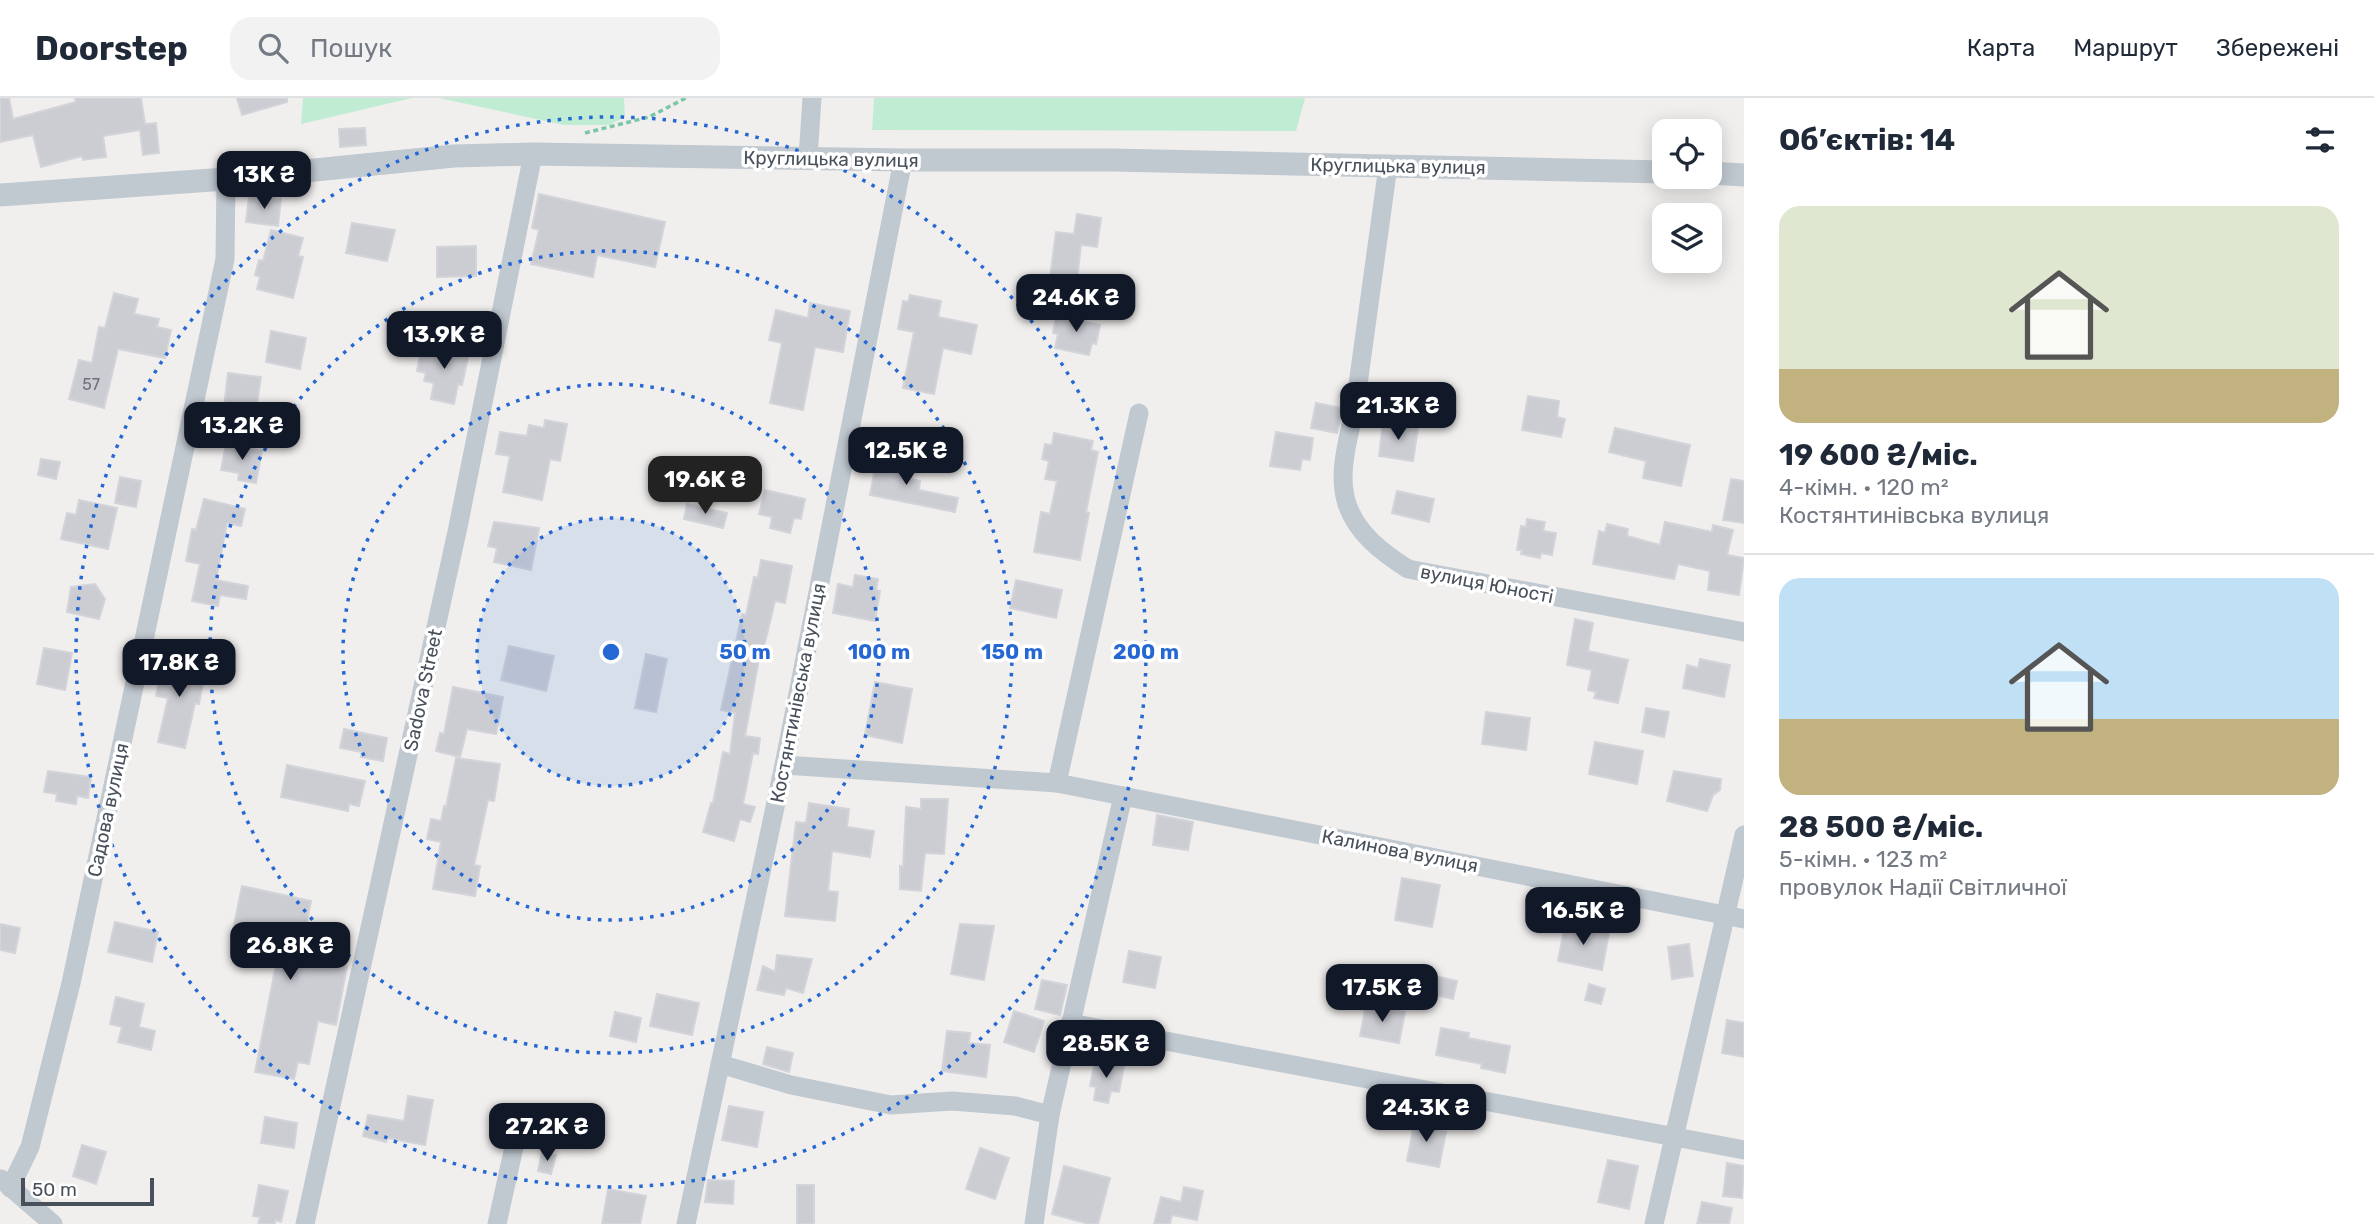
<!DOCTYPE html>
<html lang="uk">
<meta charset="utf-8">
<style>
:root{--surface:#fff;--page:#f2f2f3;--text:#1f2937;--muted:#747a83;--line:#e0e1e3;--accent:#111827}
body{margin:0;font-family:Rubik,sans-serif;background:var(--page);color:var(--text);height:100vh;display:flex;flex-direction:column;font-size:26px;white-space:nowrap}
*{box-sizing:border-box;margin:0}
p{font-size:23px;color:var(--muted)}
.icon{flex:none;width:38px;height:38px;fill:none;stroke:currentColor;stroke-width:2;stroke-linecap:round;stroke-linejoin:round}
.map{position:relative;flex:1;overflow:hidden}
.drawer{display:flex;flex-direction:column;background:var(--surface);width:630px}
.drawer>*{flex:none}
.buttons{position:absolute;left:1652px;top:21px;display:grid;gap:14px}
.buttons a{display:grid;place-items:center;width:70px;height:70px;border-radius:14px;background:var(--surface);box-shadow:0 4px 18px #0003;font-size:35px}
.scale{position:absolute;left:21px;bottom:18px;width:133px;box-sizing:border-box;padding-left:7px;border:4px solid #48515b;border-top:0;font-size:19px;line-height:24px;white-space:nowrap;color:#48515b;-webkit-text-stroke:5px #fff;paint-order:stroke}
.price{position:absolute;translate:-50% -60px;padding:0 16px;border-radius:14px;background:var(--accent);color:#fff;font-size:23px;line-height:46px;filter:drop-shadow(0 2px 4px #0008)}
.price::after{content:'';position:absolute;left:50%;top:42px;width:21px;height:16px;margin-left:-10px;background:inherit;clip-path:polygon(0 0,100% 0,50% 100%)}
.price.active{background:#222;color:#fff}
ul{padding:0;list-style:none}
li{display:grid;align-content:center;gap:14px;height:371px;padding:0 35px}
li+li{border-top:2px solid var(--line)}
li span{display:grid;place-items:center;height:217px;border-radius:21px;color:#555}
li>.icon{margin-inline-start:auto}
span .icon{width:126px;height:126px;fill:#fffc;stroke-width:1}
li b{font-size:30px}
h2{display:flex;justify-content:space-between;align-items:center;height:84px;padding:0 35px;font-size:30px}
header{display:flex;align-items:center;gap:42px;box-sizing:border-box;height:98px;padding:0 35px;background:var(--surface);border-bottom:2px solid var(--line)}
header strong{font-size:33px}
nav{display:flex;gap:38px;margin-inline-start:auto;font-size:24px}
.search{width:490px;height:63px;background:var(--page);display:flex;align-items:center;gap:18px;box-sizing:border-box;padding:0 24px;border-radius:21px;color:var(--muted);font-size:26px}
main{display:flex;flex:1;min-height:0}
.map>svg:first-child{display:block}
.green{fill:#c0ecd3}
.building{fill:#cccdd3;stroke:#d3d4da;stroke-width:2}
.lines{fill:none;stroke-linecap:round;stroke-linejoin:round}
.path{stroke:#7ac7a5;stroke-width:3.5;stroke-dasharray:5 3.5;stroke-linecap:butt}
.minor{stroke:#c0c8d0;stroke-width:19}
.tertiary{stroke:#c0c8d0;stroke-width:23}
.ring{fill:none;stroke:#2568d4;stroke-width:3.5;stroke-dasharray:3.5 7}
.labels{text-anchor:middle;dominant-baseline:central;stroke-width:7;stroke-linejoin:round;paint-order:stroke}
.number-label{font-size:16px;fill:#697079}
.street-label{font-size:19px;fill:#48515b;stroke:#fff}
.centre{fill:#2568d4;stroke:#fff;stroke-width:3.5}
.ring-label{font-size:21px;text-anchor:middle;font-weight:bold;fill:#2568d4;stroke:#fff;stroke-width:7;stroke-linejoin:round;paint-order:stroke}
</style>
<header>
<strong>Doorstep</strong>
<div class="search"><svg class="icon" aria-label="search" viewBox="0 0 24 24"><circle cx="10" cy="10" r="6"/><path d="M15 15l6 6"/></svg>Пошук</div>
<nav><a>Карта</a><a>Маршрут</a><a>Збережені</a></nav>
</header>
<main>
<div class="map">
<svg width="1744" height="1126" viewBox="0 0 1744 1126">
<rect width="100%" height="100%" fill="#f1efee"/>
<g class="green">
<polygon points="303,0 412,0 301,26"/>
<polygon points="439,0 624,0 625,19 609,27 564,27"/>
<polygon points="874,0 1305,0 1296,33 872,32"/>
</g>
<g class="building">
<polygon points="0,0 9,0 13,21 76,4 75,0 141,0 145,26 156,25 159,55 143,57 140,32 103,38 106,59 83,62 82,58 41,69 33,37 0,44"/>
<polygon points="237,0 287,0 287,4 242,17"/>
<polygon points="365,30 366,47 340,49 339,31"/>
<polygon points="539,96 665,124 655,169 597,157 593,179 531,166 539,132 532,130"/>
<polygon points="249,98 281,101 278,128 246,124"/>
<polygon points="1077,116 1101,120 1097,149 1081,147 1076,191 1049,187 1056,134 1074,136"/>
<polygon points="352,125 395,132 387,163 346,155"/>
<polygon points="271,132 303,140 298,158 303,159 293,200 257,191 260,179 255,177 259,162 263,163"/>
<polygon points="476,148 476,178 437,179 437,149"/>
<polygon points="114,195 138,201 134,216 159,221 157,229 171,232 165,260 118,251 104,310 69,301 79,262 92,265 99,229 105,230"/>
<polygon points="910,197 941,203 938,219 977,227 971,256 943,250 934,296 903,290 914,234 898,231 903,203 908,204"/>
<polygon points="810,205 850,213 843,254 815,249 803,312 770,305 782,245 769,242 776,212 808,220"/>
<polygon points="1068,216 1082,219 1082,223 1100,227 1096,246 1092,245 1089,257 1055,250 1058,236 1053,235 1056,219 1067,221"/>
<polygon points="271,233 306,240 300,271 266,264"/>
<polygon points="432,247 469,255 462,287 458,286 454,306 431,301 434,285 424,283 426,275 417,273 421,252 430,254"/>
<polygon points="228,275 261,279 256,313 224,309"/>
<polygon points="1528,298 1559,303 1557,319 1565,321 1561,339 1522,332"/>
<polygon points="1316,305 1342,310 1337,335 1311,330"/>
<polygon points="545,322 567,326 560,363 550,361 542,402 503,394 510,358 496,356 500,334 527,338 529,327 544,330"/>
<polygon points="1383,325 1418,330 1413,363 1379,358"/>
<polygon points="1615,330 1690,347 1681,388 1643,380 1646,363 1609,354"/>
<polygon points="1276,334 1313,340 1310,362 1302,361 1300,372 1270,368"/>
<polygon points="1054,335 1093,343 1091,352 1098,354 1086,414 1089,415 1080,462 1034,454 1041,414 1050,416 1057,383 1045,381 1049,363 1042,361 1045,346 1052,347"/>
<polygon points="226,346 262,353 256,385 238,382 239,375 221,372"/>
<polygon points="877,360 914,367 911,381 920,383 919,392 958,400 955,414 870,397"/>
<polygon points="41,361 60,364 56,381 38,377"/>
<polygon points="120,379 141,383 136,409 115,405"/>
<polygon points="1731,381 1744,383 1744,425 1723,422"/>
<polygon points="765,392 805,401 801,421 794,420 790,435 770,430 772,419 759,416"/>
<polygon points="1397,393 1434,401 1429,424 1392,415"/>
<polygon points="204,401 245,411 241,428 227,425 216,482 248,488 246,501 220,497 218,508 192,503 200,466 186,463 192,431 196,432"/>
<polygon points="79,402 117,410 108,451 61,441 67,415 76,417"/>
<polygon points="687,406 727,415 723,430 684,421"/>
<polygon points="1527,421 1545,424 1543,433 1556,435 1552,457 1541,455 1540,460 1521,456 1522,452 1517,452 1521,428 1526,429"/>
<polygon points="494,424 539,430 531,472 494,464 497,450 488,448"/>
<polygon points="1665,424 1712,434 1713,427 1733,432 1727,457 1744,460 1739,497 1708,492 1710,473 1678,466 1674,481 1593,466 1599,433 1605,435 1607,426 1628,431 1627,438 1660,447"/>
<polygon points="761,462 792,468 785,505 775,503 761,562 759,561 745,638 760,640 758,656 753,655 743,706 755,709 750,724 740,721 734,743 703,734 711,705 713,705 723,654 730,656 735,615 721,612 742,516 746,517 754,479 758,480"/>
<polygon points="855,477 878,481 876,492 880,493 875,523 833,515 838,486 853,489"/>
<polygon points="1016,482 1062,492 1056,520 1010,510"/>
<polygon points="95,486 105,501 99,521 67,514 71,489"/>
<polygon points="1575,521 1593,525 1588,553 1628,562 1618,605 1594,600 1596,594 1588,592 1592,572 1567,567"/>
<polygon points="509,548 554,558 546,593 501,582"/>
<polygon points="44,550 72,555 65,592 37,586"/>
<polygon points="646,556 667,561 656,614 635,610"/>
<polygon points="163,561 206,569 199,606 195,605 185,650 158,644 168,600 156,598"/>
<polygon points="1700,561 1730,567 1724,599 1683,590 1687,567 1698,570"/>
<polygon points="875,584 912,591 902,645 865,637"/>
<polygon points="453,589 503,599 496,636 467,631 460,659 436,653 440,635 444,636"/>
<polygon points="1646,610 1669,614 1664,639 1642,634"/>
<polygon points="1486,614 1530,620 1526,652 1482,646"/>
<polygon points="344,631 387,640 383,663 361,659 362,654 340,650"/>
<polygon points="1595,644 1643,653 1637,686 1589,676"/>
<polygon points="456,660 500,666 494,703 488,702 474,767 480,768 475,798 433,791 441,744 427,741 431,721 441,723 444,708 446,709"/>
<polygon points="287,667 365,683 359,708 349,706 348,713 281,699"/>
<polygon points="48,673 91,679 88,700 77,698 76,706 56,703 57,696 44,694"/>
<polygon points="1674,673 1721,681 1720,692 1713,697 1707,713 1667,703"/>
<polygon points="921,701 948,701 944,756 925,755 921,793 900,791 900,768 903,769 906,709 921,711"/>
<polygon points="809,705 849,711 847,729 874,733 870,759 832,753 828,793 838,794 835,823 785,818 796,724 806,725"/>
<polygon points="1157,717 1193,724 1188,752 1153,747"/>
<polygon points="1402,780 1440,787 1432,829 1395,822"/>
<polygon points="242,788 311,803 300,859 347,868 336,927 318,923 309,966 298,964 294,981 255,974 281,841 233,832"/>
<polygon points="115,824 158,834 152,864 108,854"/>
<polygon points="0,826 20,830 15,855 0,852"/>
<polygon points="960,826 994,828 984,882 951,876"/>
<polygon points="1565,826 1609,835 1602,872 1558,863"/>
<polygon points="1689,846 1693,878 1672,881 1668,849"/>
<polygon points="1129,853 1161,859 1155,890 1123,884"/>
<polygon points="777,857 812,861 803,895 786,890 784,897 757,892 763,868 775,874"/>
<polygon points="1435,878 1457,883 1453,901 1431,896"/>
<polygon points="1042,882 1067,887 1060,917 1035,911"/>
<polygon points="1589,886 1605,891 1601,906 1585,902"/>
<polygon points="657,896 699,905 692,937 650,928"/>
<polygon points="116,899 144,906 139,929 155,933 151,952 118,944 122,929 110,926"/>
<polygon points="1366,907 1405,914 1399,945 1360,938"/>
<polygon points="1014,913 1044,923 1034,954 1004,944"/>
<polygon points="615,914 641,920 636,944 610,938"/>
<polygon points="1727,922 1744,925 1744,959 1722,955"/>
<polygon points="1441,930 1469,935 1468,940 1510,948 1505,975 1481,970 1482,966 1436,957"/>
<polygon points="947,933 970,935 969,945 990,947 986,979 942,973"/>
<polygon points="767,949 793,955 789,974 763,966"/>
<polygon points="1095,962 1124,968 1119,994 1111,993 1108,1005 1094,1002 1096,989 1090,988"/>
<polygon points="408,998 433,1002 425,1047 387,1040 386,1044 363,1038 368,1017 404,1023"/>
<polygon points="729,1008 763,1014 757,1049 722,1042"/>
<polygon points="265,1019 297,1025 294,1050 261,1045"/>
<polygon points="1415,1021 1430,1023 1429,1031 1446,1034 1439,1069 1407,1063"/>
<polygon points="82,1047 106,1054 96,1086 73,1078"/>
<polygon points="980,1050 1009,1060 995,1101 966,1091"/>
<polygon points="542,1054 556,1057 551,1076 538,1073"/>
<polygon points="1608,1062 1638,1068 1629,1111 1598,1104"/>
<polygon points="1727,1065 1744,1068 1742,1100 1723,1098"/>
<polygon points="1064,1068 1110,1080 1098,1126 1089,1126 1052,1116"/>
<polygon points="708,1082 734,1083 733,1106 705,1104"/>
<polygon points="259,1087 288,1093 281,1124 275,1122 275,1126 258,1126 260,1119 253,1118"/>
<rect x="797" y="1087" width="17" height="39"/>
<polygon points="1184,1089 1203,1093 1197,1122 1172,1117 1170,1126 1154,1126 1161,1099 1181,1104"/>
<polygon points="608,1091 646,1098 640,1126 602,1126"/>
<polygon points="1702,1104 1732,1110 1729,1126 1697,1126"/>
</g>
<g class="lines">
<polyline class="path" points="585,35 649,19 686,0"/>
<g class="minor">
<polyline points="808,60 812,0"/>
<path d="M 1388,68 C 1377,146 1367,223 1356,301 C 1351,335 1336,372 1347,406 C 1357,436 1383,455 1408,471 L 1744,534"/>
<polyline points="784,667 1057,685 1744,821"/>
<polyline points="1057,685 1139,315"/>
<polyline points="1070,925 1744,1052"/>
<polyline points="720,966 791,987 891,1007 952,1003 1015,1008 1050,1017"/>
<polyline points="1,1081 53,1126"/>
<polyline points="10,1090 30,1049 71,885 225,161 226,81"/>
<polyline points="305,1126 458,429 533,56"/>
<polyline points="497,1126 520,1022"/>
<polyline points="686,1126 784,667 903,62"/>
<polyline points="1034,1126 1050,1017 1123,698"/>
<polyline points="1654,1126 1744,737"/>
</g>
<g class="tertiary">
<polyline points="1710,75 1744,77"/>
<polyline points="0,97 226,81 454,58 533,56 903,62 1113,62 1664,74"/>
</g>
</g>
<circle cx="611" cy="554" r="134" fill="#2568d4" fill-opacity=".12"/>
<g class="ring">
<circle cx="611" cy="554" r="134"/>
<circle cx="611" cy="554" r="268"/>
<circle cx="611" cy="554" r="401"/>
<circle cx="611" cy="554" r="535"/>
</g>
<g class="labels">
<g class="number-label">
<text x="91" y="286">57</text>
</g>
<g class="street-label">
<text transform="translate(831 61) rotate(1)">Круглицька вулиця</text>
<text transform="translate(1398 68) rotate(1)">Круглицька вулиця</text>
<text transform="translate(1487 486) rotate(11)">вулиця Юності</text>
<text transform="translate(423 592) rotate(-78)">Sadova Street</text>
<text transform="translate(798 595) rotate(-79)">Костянтинівська вулиця</text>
<text transform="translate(108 712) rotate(-78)">Садова вулиця</text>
<text transform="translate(1400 753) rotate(11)">Калинова вулиця</text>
</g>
</g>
<circle cx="611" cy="554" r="10" class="centre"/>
<g class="ring-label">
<text x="745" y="561">50 m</text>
<text x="879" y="561">100 m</text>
<text x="1012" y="561">150 m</text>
<text x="1146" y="561">200 m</text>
</g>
</svg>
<div class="buttons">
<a><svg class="icon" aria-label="locate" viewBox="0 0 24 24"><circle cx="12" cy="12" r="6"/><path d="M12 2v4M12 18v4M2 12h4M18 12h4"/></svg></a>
<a><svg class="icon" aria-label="layers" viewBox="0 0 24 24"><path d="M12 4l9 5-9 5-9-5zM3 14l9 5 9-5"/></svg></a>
</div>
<div class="scale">50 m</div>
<b class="price" style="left:264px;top:113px">13K ₴</b>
<b class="price" style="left:1076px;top:236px">24.6K ₴</b>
<b class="price" style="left:444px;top:273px">13.9K ₴</b>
<b class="price" style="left:1398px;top:344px">21.3K ₴</b>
<b class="price" style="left:242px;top:364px">13.2K ₴</b>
<b class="price" style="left:906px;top:389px">12.5K ₴</b>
<b class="price active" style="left:705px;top:418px">19.6K ₴</b>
<b class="price" style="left:179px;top:601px">17.8K ₴</b>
<b class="price" style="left:1583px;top:849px">16.5K ₴</b>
<b class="price" style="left:290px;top:884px">26.8K ₴</b>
<b class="price" style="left:1382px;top:926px">17.5K ₴</b>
<b class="price" style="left:1106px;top:982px">28.5K ₴</b>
<b class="price" style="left:1426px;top:1046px">24.3K ₴</b>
<b class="price" style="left:547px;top:1065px">27.2K ₴</b>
</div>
<section class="drawer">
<h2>Об’єктів: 14<svg class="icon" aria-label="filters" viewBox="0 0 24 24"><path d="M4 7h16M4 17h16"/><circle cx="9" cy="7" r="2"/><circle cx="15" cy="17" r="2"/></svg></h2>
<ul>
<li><span style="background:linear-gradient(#dfe7d0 75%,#c2b280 0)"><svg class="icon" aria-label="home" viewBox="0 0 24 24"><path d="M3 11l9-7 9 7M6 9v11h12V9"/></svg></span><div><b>19 600 ₴/міс.</b><p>4-кімн. · 120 m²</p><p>Костянтинівська вулиця</p></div></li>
<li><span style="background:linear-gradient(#bfe0f5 65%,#c2b280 0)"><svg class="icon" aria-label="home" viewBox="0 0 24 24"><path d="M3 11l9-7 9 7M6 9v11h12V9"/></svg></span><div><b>28 500 ₴/міс.</b><p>5-кімн. · 123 m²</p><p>провулок Надії Світличної</p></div></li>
</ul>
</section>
</main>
